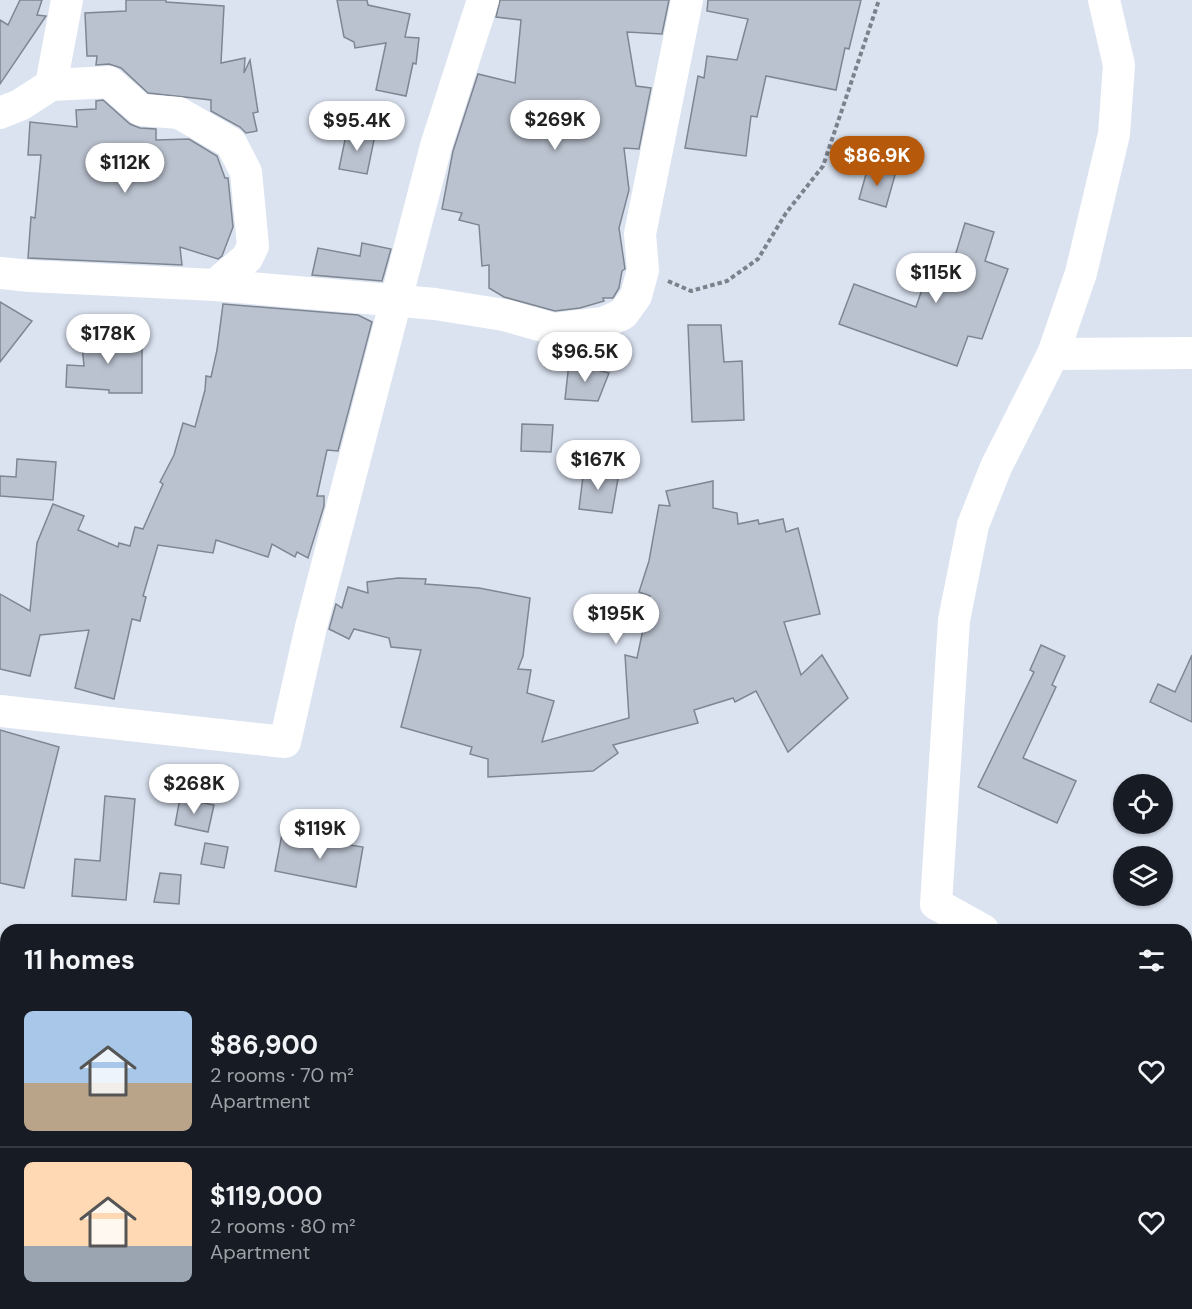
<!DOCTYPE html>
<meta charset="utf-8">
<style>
:root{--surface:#171b24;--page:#242831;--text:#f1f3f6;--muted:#9ea1a6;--line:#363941;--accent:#b7590a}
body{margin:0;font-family:"DM Sans",sans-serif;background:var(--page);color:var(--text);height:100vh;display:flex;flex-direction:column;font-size:22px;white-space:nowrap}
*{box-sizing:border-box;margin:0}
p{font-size:20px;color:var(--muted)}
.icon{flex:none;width:33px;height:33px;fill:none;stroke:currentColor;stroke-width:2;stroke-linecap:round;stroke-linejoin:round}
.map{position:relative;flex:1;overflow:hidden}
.details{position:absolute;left:0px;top:924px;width:1192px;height:386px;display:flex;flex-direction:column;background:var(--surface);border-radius:18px 18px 0 0;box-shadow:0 2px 4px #0004}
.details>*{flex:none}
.buttons{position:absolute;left:1113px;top:774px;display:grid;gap:12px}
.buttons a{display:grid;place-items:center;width:60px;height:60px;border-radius:50%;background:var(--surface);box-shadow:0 2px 4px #0004;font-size:30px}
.price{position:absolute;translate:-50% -51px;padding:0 14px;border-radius:21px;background:#fff;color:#222;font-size:20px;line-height:39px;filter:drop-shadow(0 2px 3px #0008)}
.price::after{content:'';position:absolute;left:50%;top:36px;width:18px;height:14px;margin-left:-9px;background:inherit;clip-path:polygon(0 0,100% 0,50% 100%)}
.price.active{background:var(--accent);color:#fff}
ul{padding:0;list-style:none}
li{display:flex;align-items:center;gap:18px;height:150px;padding:0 24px}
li+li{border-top:2px solid var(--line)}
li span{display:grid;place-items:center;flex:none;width:168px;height:120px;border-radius:9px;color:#555}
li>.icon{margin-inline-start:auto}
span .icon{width:72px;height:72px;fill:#fffc;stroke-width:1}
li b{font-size:26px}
h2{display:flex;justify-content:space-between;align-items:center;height:72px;padding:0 24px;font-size:26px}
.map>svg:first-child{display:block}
.building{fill:#bac2cf;stroke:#7f8692;stroke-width:1.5}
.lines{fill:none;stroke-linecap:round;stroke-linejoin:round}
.path{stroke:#7c828b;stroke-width:4;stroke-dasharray:4.5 3;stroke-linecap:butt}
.minor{stroke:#fff;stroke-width:32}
</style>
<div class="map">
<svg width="1192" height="1309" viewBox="0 0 1192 1309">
<rect width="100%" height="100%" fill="#dbe3f1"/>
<g class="building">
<polygon points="20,0 42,0 37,15 46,16 0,84 0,20 8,25"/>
<polygon points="126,0 166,0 166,2 224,6 221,63 245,58 244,73 250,60 258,112 253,113 257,131 246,133 240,127 211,111 211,100 148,93 121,68 109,64 96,65 97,56 87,56 85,13 126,11"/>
<polygon points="337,0 367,0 368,5 410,14 405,37 419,38 416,64 413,63 406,96 376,90 386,43 355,48 354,42 344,37"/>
<polygon points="500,0 669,0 662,34 627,32 636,86 651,88 639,149 624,148 629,190 619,228 625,269 622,271 619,288 613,298 603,298 604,301 580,308 555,311 504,297 489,288 489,265 482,266 479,225 459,220 462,213 442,209 453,151 478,74 515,83 521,20 496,17"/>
<polygon points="708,0 861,0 849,49 845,48 836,90 766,76 757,117 751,116 746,156 685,148 698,76 704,78 707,56 737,60 748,19 707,11"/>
<polygon points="103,100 130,124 140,128 156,129 156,140 189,139 217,156 225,178 228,178 233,227 222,256 218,259 180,247 182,265 28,258 31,217 35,218 41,155 28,155 30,122 77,127 76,110 96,109 96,101"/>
<polygon points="347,130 375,135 367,174 339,169"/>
<polygon points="868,167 895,175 886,207 859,199"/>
<polygon points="965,223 994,232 985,261 1008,269 982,339 968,336 957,366 839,324 854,284 916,307 929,269 949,276"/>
<polygon points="362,243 391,249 382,281 312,275 318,248 360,256"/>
<polygon points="0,302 32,321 0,362"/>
<polygon points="223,304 358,315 372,322 338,451 327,450 317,496 324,496 324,506 308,558 297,552 295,557 272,544 268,557 216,540 213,553 158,545 143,596 146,597 140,621 132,619 114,699 75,688 89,630 40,635 30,676 0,669 0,594 30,611 37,543 53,504 84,516 78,530 118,547 119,543 130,546 135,527 143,529 163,484 160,482 174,455 183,423 195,427 205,390 206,376 211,377 217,350"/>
<polygon points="688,325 721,325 724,362 742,361 744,420 692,422"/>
<polygon points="115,331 117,344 142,345 142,393 109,393 109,390 66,387 67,365 84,366 81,335"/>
<polygon points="569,363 609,373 598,401 565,399"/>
<polygon points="522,424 553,425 551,452 521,451"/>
<polygon points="17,459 56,462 53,500 0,496 0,476 16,477"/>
<polygon points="584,468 619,473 612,513 579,509"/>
<polygon points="713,481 713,508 737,513 738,524 758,520 759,524 783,519 786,532 798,528 820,614 784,622 801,675 822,655 848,698 788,752 756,691 735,702 733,698 694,710 698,723 613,745 618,753 593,771 488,777 488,759 470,754 472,747 401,727 421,650 391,647 389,638 354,629 349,639 329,629 336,604 342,608 348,587 368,593 367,582 398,578 426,579 425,584 479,588 530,598 523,656 518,669 531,670 527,693 554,701 542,742 629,718 625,655 637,658 650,596 639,592 649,561 659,505 670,506 666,491"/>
<polygon points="1041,645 1065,656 1052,685 1056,687 1023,758 1076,781 1057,823 978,787 1034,672 1030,670"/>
<polygon points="1192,655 1192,722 1150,702 1158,684 1175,692"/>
<polygon points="0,730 59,747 24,888 0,883"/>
<polygon points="105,796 135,799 126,900 72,896 75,859 100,861"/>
<polygon points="180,798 214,805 208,832 175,825"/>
<polygon points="282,834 363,847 356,887 275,871"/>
<polygon points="205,843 228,847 224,868 201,864"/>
<polygon points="160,873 181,875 179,904 154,902"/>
</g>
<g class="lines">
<polyline class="path" points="668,281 691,291 727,281 758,259 786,213 823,166 879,0"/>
<g class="minor">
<polyline points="51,85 67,0"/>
<polyline points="0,113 20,105 51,85 109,82 141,110 179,113 231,143 246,172 253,246 247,258 215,285 30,276 0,273"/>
<polyline points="215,285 435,304 504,315 554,329 603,323 623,314 636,296 643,270 640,234 687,0"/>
<polyline points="1053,354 1192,353"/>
<polyline points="0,711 285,742 311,627 436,146 483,0"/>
<polyline points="983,930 936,904 954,620 973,525 996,467 1053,354 1081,273 1114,134 1119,65 1104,0"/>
<polyline points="1186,1041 1192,1044"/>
<polyline points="0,1109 6,1110"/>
<polyline points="695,1304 711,1309"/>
<polyline points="1093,1309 1095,1304"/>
</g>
</g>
</svg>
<div class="buttons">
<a><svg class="icon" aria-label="locate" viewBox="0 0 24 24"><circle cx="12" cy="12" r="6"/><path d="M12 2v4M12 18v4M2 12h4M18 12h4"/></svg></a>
<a><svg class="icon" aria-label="layers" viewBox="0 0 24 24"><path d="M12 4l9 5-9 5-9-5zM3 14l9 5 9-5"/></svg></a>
</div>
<b class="price" style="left:555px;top:151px">$269K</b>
<b class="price" style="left:357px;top:152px">$95.4K</b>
<b class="price active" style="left:877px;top:187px">$86.9K</b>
<b class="price" style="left:125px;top:194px">$112K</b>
<b class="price" style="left:936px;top:304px">$115K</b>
<b class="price" style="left:108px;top:365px">$178K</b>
<b class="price" style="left:585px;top:383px">$96.5K</b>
<b class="price" style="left:598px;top:491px">$167K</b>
<b class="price" style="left:616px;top:645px">$195K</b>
<b class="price" style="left:194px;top:815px">$268K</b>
<b class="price" style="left:320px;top:860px">$119K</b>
<section class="details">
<h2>11 homes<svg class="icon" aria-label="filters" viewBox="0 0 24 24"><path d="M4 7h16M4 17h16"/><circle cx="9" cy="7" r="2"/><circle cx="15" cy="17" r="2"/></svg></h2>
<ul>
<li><span style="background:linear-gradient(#a9c7e8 60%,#b9a48a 0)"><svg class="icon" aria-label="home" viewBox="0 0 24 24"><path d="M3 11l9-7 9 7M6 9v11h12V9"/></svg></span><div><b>$86,900</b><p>2 rooms · 70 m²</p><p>Apartment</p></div><svg class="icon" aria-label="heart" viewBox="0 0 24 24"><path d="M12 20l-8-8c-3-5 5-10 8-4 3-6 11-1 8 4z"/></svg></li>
<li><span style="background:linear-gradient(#ffd9b3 70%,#9aa5b1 0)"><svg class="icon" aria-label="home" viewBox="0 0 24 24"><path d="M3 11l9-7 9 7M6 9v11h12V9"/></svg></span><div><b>$119,000</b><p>2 rooms · 80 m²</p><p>Apartment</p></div><svg class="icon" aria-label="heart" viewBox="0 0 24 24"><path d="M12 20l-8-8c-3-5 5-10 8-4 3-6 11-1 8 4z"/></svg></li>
</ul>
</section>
</div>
